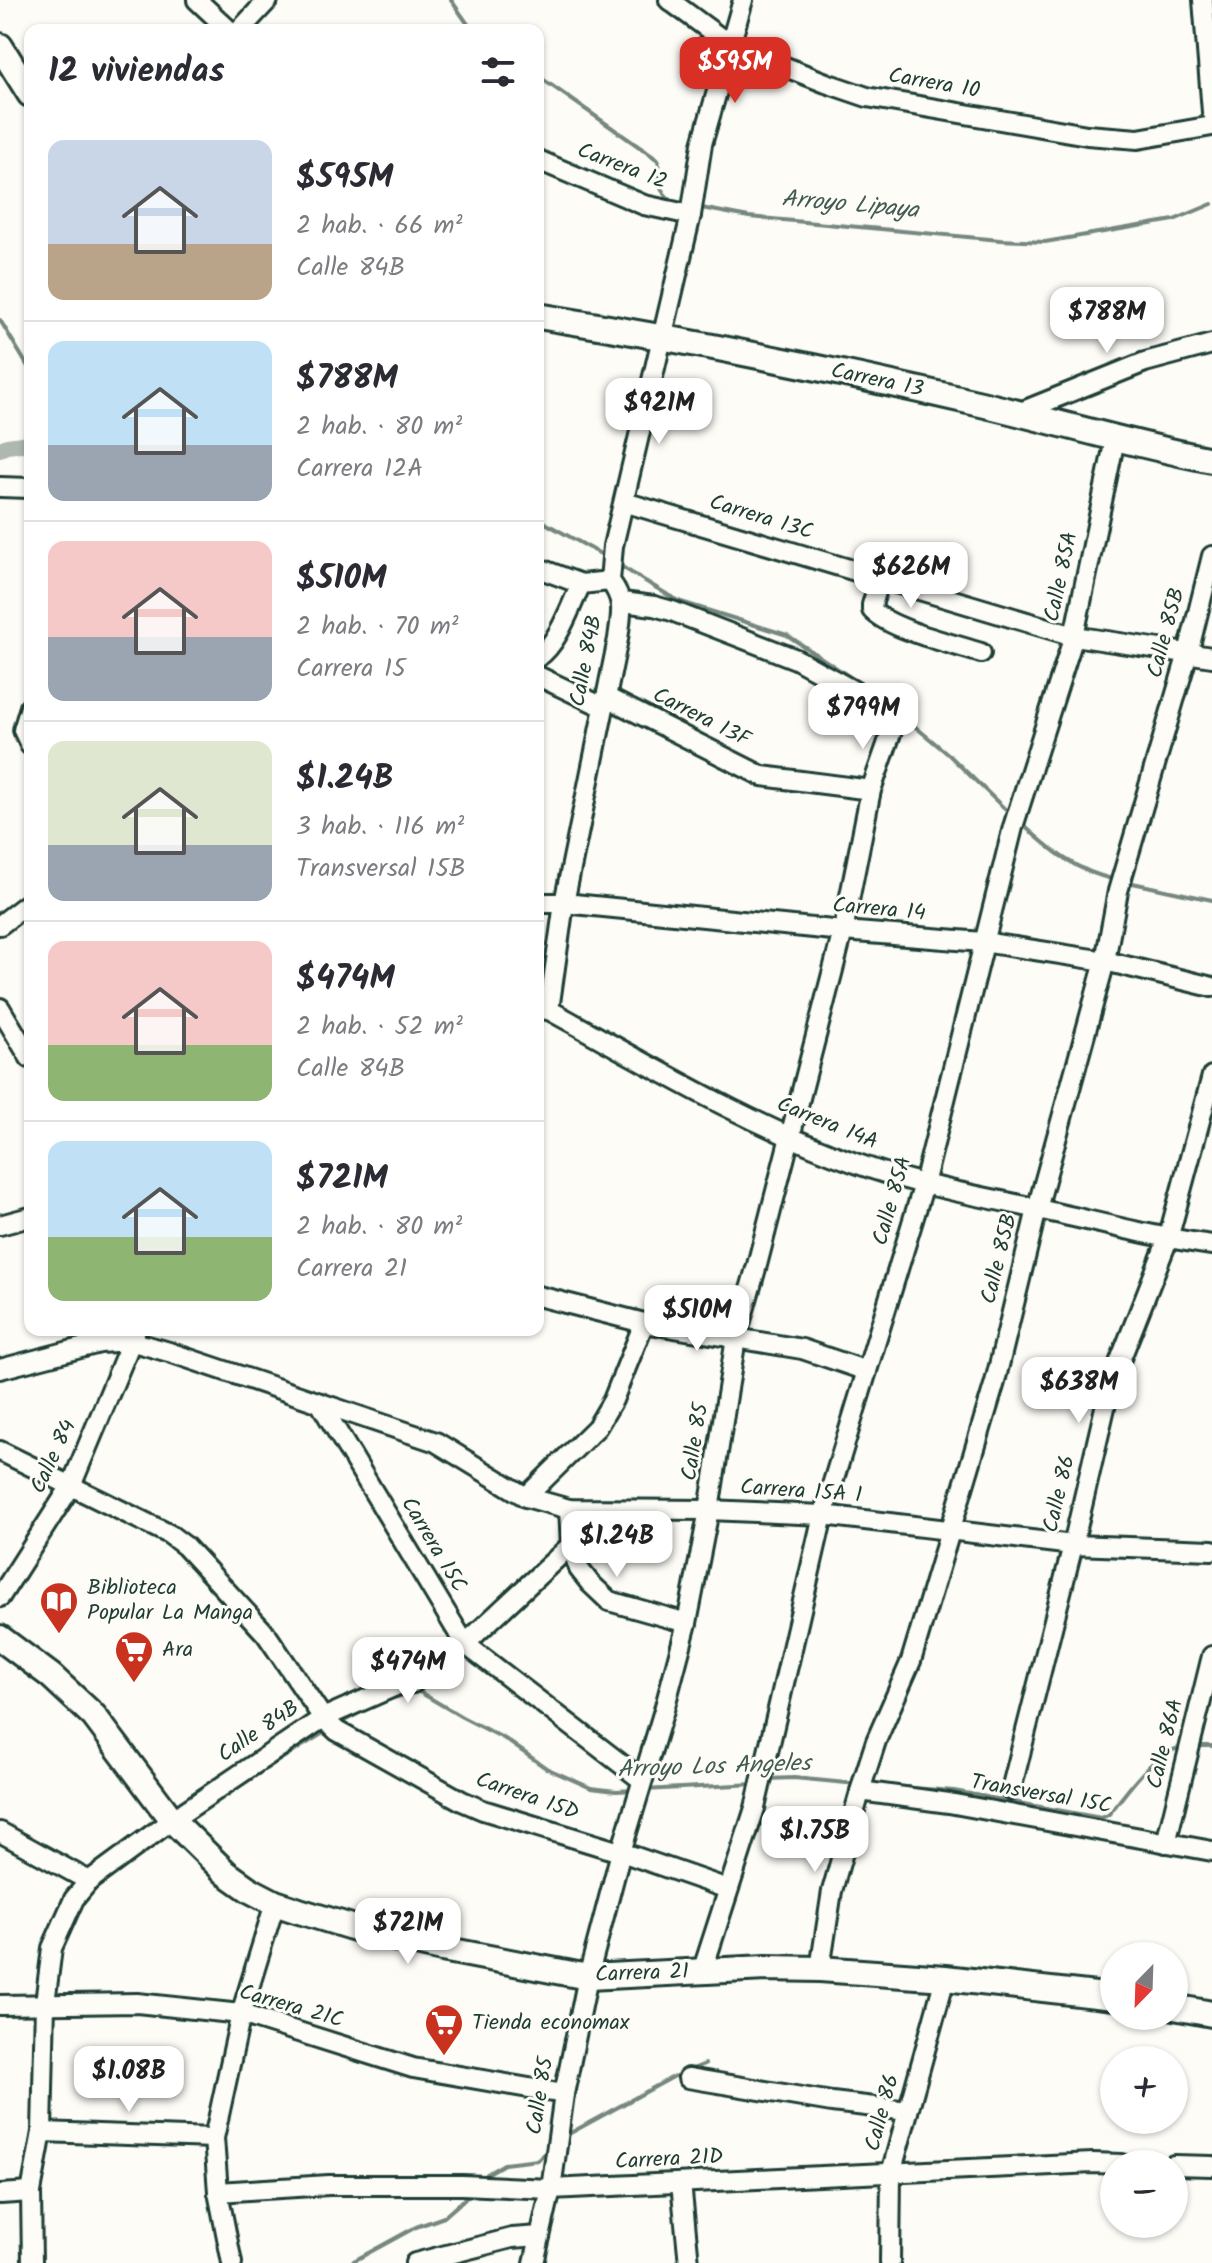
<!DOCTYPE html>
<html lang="es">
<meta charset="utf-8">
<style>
:root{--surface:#fff;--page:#f2f2f3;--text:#2b2b33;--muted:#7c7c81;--line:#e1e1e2;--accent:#d93025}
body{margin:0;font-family:Kalam,sans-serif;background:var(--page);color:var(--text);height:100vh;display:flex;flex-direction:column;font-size:30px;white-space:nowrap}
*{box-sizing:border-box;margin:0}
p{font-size:26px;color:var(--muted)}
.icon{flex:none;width:44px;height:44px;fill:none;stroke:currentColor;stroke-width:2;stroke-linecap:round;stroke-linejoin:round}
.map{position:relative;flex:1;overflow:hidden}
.drawer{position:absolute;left:24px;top:24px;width:520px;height:1312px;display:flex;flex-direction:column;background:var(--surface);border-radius:16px;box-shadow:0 2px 6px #0004}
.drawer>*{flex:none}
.needle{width:52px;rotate:203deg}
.tools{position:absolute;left:1100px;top:1942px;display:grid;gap:16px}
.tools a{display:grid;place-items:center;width:88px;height:88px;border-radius:50%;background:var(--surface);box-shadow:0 2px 6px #0004;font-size:40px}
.price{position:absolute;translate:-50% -68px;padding:0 18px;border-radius:16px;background:#fff;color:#222;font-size:26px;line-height:52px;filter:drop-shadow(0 2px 4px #0008)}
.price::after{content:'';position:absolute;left:50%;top:48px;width:24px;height:18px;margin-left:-12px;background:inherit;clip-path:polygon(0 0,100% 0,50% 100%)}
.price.active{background:var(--accent);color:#fff}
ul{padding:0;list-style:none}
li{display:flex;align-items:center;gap:24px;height:200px;padding:0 24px}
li+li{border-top:2px solid var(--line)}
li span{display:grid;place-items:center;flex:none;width:224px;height:160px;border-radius:16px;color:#555}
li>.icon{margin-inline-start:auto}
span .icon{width:96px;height:96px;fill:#fffc;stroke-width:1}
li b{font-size:34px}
h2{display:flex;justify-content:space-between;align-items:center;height:96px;padding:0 24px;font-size:34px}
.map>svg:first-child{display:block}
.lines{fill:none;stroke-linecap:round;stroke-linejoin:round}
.stream{stroke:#75877f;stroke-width:4}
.canal{stroke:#aeb8b1;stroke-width:16}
.street-casing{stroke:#1f3d34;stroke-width:24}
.secondary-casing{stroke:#1f3d34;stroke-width:30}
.street{stroke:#fdfcf7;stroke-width:18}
.secondary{stroke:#fdfcf7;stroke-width:24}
.labels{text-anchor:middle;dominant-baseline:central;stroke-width:6;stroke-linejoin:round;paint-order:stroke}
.street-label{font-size:22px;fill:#1f3d34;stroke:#fdfcf7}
.poi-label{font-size:22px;fill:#1f3d34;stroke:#fdfcf7;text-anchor:start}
.water-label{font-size:24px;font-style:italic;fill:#435c53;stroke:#fdfcf7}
</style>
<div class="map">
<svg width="1212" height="2263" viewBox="0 0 1212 2263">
<rect width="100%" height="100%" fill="#fdfcf7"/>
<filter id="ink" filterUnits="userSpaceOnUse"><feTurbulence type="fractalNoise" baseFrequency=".0125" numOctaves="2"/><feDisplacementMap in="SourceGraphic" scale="16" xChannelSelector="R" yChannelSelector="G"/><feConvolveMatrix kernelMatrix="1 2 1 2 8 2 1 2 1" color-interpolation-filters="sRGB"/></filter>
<g filter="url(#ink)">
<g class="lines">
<g class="stream">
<polyline points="451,0 472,30"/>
<path d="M 538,76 L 658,160 C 661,178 655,192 676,203"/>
<polyline points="696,207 749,217 1000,240 1045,242 1174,220 1212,204"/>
<polyline points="0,320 30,370"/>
<polyline points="538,519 606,557"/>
<polyline points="617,564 678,601 787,635 865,687"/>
<polyline points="894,709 948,754 1012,816"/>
<path d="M 1022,824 C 1052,851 1075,871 1116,880"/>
<polyline points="1128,882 1212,900"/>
<polyline points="379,1702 418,1691 462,1717 505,1739 546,1768 591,1788 616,1791 635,1790"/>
<polyline points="337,1725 372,1706"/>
<polyline points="1194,1746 1212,1746"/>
<polyline points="255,1775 330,1729"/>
<polyline points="767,1779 794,1778 857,1784"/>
<path d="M 898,1787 L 954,1791 L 1101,1818 L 1108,1815 C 1127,1793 1153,1750 1185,1747"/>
<polyline points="644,1790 755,1784"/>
<polyline points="101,1883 136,1858"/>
<polyline points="565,2136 673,2077 705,2064"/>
<polyline points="487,2174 504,2164 538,2160 550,2147"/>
<polyline points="350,2263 416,2227 444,2217 468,2196"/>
</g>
<polyline class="canal" points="0,449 7,446 30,443"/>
<defs>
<g id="street">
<polyline points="197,0 229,30"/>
<polyline points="669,0 730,45 826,83 867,97 1087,135 1138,139 1212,126"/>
<polyline points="1203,0 1212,112"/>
<polyline points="240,30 268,0"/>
<polyline points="538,160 644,205 691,215"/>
<polyline points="1018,413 1145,362 1212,344"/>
<polyline points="0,487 30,488"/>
<polyline points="624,502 1074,636 1212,657"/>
<polyline points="538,568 581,584 610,581"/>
<path d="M 880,579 L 872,605 L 872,610 C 891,630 954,644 981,653"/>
<path d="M 538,657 C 558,644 571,605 581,584"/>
<polyline points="538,676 603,707"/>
<polyline points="606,697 762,776 871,790"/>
<polyline points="30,707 23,730 30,745"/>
<polyline points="538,903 564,903 843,931 983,942 1105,961 1212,987"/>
<polyline points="0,925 30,902"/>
<polyline points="0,1008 30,1058"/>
<path d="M 538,1009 L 549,1010 C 650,1065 750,1126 858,1164 C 915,1185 975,1195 1034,1208 C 1093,1221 1152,1237 1212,1245"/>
<path d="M 549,1010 L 564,903 L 618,639 C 621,614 626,602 610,581 L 613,546 L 691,215 L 702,144 L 743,0"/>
<polyline points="0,1225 30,1217"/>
<polyline points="538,1296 644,1323 802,1349 867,1371"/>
<polyline points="0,1369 100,1343 130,1341 169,1352 436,1442 526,1497 569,1509 709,1510 823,1515 1073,1545 1212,1550"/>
<polyline points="320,1403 465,1644 642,1780"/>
<polyline points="0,1451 169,1534 185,1546 266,1634 323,1718 337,1731 462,1801 483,1810 633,1856 728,1889"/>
<polyline points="526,1497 597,1427 613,1400 644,1323"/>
<polyline points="569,1509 571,1545 579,1569 590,1583 609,1601 687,1623"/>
<polyline points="0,1597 71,1486 136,1330"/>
<polyline points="1011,1790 1073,1545 1110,1386 1168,1239 1212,1076"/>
<polyline points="860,1791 949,1803 1212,1851"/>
<polyline points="0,1832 89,1881"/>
<polyline points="1166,1843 1212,1656"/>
<polyline points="820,1969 832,1891 864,1778 876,1741 911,1661 995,1382 1037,1209 1105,961 1118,891 1188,653 1212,556"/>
<polyline points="702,1972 755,1808 823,1515 924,1184 1013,827 1074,636 1115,439"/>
<polyline points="0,2005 137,2003 241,2014 413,2068 564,2094"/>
<polyline points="688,2078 832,2102 908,2111"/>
<polyline points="42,2132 214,2138"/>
<polyline points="1174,2165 1212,2166"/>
<polyline points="681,2183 689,2263"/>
<polyline points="218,2192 329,2185 462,2185 551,2189 1093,2163 1122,2164"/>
<polyline points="0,2194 31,2192"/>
<polyline points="32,2263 31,2192 42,2132 45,2003 52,1948 74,1899 89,1881 172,1820 323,1718 398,1685 413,1683 465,1644 571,1545"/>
<polyline points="232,2263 218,2192 214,2138 241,2014 275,1903"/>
<polyline points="415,2263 512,2238 540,2236"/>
<polyline points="534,2263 551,2189 564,2094 588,1977 621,1852 664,1710 687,1623 709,1510 736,1338 757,1265 843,931 871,790 894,725 889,715 874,702 796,659 672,611 654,606 622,602"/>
<polyline points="890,2263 891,2173 945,1978"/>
</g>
<g id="secondary">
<polyline points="0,46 30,94"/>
<path d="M 538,316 C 687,340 834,370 981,404 C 1058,422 1134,445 1212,460"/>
<polyline points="0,1638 51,1676 94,1716 172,1820 226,1873 250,1890 275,1903 299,1911 368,1932 442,1949 588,1977 766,1968 820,1969 945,1978 1114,1997"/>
<polyline points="1174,2007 1212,2014"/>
</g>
</defs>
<use href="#street" class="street-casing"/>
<use href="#secondary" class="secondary-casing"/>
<use href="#street" class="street"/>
<use href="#secondary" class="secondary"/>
</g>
</g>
<defs>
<symbol id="library-pin" viewBox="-11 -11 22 30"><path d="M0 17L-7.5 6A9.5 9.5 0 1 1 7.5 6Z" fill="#c8321e" stroke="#fdfcf7"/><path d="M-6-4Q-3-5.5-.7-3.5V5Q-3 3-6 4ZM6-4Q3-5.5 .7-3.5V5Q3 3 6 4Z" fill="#fff"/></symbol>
<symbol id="supermarket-pin" viewBox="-11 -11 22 30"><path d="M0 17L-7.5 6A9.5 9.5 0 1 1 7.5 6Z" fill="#c8321e" stroke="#fdfcf7"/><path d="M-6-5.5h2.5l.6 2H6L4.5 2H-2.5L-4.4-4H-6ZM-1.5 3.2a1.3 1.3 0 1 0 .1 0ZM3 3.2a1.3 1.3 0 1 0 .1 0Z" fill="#fff"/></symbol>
</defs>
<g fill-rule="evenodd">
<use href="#library-pin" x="37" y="1579" width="44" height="60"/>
<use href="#supermarket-pin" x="112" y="1628" width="44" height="60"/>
<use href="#supermarket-pin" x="422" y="2001" width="44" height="60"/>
</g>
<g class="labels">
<g class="street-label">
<text transform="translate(934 84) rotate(10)">Carrera 10</text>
<text transform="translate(622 167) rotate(21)">Carrera 12</text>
<text transform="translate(877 381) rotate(12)">Carrera 13</text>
<text transform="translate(761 518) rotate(17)">Carrera 13C</text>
<text transform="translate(1062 577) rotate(-78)">Calle 85A</text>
<text transform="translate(1167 633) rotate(-75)">Calle 85B</text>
<text transform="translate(587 661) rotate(-79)">Calle 84B</text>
<text transform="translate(701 718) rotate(27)">Carrera 13F</text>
<text transform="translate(879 910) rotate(5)">Carrera 14</text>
<text transform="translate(827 1124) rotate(22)">Carrera 14A</text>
<text transform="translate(893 1201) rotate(-74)">Calle 85A</text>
<text transform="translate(1000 1259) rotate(-76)">Calle 85B</text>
<text transform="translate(696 1442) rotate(-81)">Calle 85</text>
<text transform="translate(54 1457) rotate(-65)">Calle 84</text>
<text transform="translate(801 1492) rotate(4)">Carrera 15A 1</text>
<text transform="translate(1060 1494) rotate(-77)">Calle 86</text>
<text transform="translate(433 1545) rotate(59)">Carrera 15C</text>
<text transform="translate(259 1732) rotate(-34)">Calle 84B</text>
<text transform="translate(1166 1744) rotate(-76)">Calle 86A</text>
<text transform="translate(1041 1795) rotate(10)">Transversal 15C</text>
<text transform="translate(527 1797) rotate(19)">Carrera 15D</text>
<text transform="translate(642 1974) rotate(-2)">Carrera 21</text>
<text transform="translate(291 2007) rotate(16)">Carrera 21C</text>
<text transform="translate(541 2096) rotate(-81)">Calle 85</text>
<text transform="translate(883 2113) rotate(-75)">Calle 86</text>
<text transform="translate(669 2160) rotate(-3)">Carrera 21D</text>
</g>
<g class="poi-label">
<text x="87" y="1588">Biblioteca<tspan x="87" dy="25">Popular La Manga</tspan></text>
<text x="162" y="1650">Ara</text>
<text x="472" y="2023">Tienda economax</text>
</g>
<g class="water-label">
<text transform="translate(850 205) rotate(5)">Arroyo Lipaya</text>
<text transform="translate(714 1767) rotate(-2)">Arroyo Los Angeles</text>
</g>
</g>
</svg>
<div class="tools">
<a><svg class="needle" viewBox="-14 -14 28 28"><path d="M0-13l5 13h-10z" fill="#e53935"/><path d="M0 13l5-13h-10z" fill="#7c7c81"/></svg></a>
<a>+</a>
<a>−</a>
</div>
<b class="price active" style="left:735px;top:105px">$595M</b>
<b class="price" style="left:1107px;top:355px">$788M</b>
<b class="price" style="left:659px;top:446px">$921M</b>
<b class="price" style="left:911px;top:610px">$626M</b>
<b class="price" style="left:863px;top:751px">$799M</b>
<b class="price" style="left:697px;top:1353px">$510M</b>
<b class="price" style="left:1079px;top:1425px">$638M</b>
<b class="price" style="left:617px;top:1579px">$1.24B</b>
<b class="price" style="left:408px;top:1705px">$474M</b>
<b class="price" style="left:815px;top:1874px">$1.75B</b>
<b class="price" style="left:408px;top:1966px">$721M</b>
<b class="price" style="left:129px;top:2114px">$1.08B</b>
<section class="drawer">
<h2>12 viviendas<svg class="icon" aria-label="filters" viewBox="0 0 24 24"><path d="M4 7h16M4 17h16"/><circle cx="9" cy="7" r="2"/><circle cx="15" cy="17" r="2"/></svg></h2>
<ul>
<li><span style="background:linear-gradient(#c9d6e8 65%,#b9a48a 0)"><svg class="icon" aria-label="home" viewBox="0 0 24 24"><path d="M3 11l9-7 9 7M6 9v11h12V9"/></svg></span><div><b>$595M</b><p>2 hab. · 66 m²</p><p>Calle 84B</p></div></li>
<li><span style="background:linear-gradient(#bfe0f5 65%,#9aa5b1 0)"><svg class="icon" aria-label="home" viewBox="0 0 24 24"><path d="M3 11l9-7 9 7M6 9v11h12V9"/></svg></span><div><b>$788M</b><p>2 hab. · 80 m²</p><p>Carrera 12A</p></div></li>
<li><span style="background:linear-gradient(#f6c9c9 60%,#9aa5b1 0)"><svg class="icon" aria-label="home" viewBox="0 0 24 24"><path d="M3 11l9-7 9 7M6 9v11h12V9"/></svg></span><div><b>$510M</b><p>2 hab. · 70 m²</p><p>Carrera 15</p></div></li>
<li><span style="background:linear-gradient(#dfe7d0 65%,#9aa5b1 0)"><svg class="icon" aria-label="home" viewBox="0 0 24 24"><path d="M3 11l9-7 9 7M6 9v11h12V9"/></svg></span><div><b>$1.24B</b><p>3 hab. · 116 m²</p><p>Transversal 15B</p></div></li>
<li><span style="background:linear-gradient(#f6c9c9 65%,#8fb573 0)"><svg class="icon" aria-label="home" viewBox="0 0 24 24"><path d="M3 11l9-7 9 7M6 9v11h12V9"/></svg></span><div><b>$474M</b><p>2 hab. · 52 m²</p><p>Calle 84B</p></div></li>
<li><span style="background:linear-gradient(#bfe0f5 60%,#8fb573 0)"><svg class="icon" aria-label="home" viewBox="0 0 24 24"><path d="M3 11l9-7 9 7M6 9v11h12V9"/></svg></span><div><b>$721M</b><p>2 hab. · 80 m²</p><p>Carrera 21</p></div></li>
</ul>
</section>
</div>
